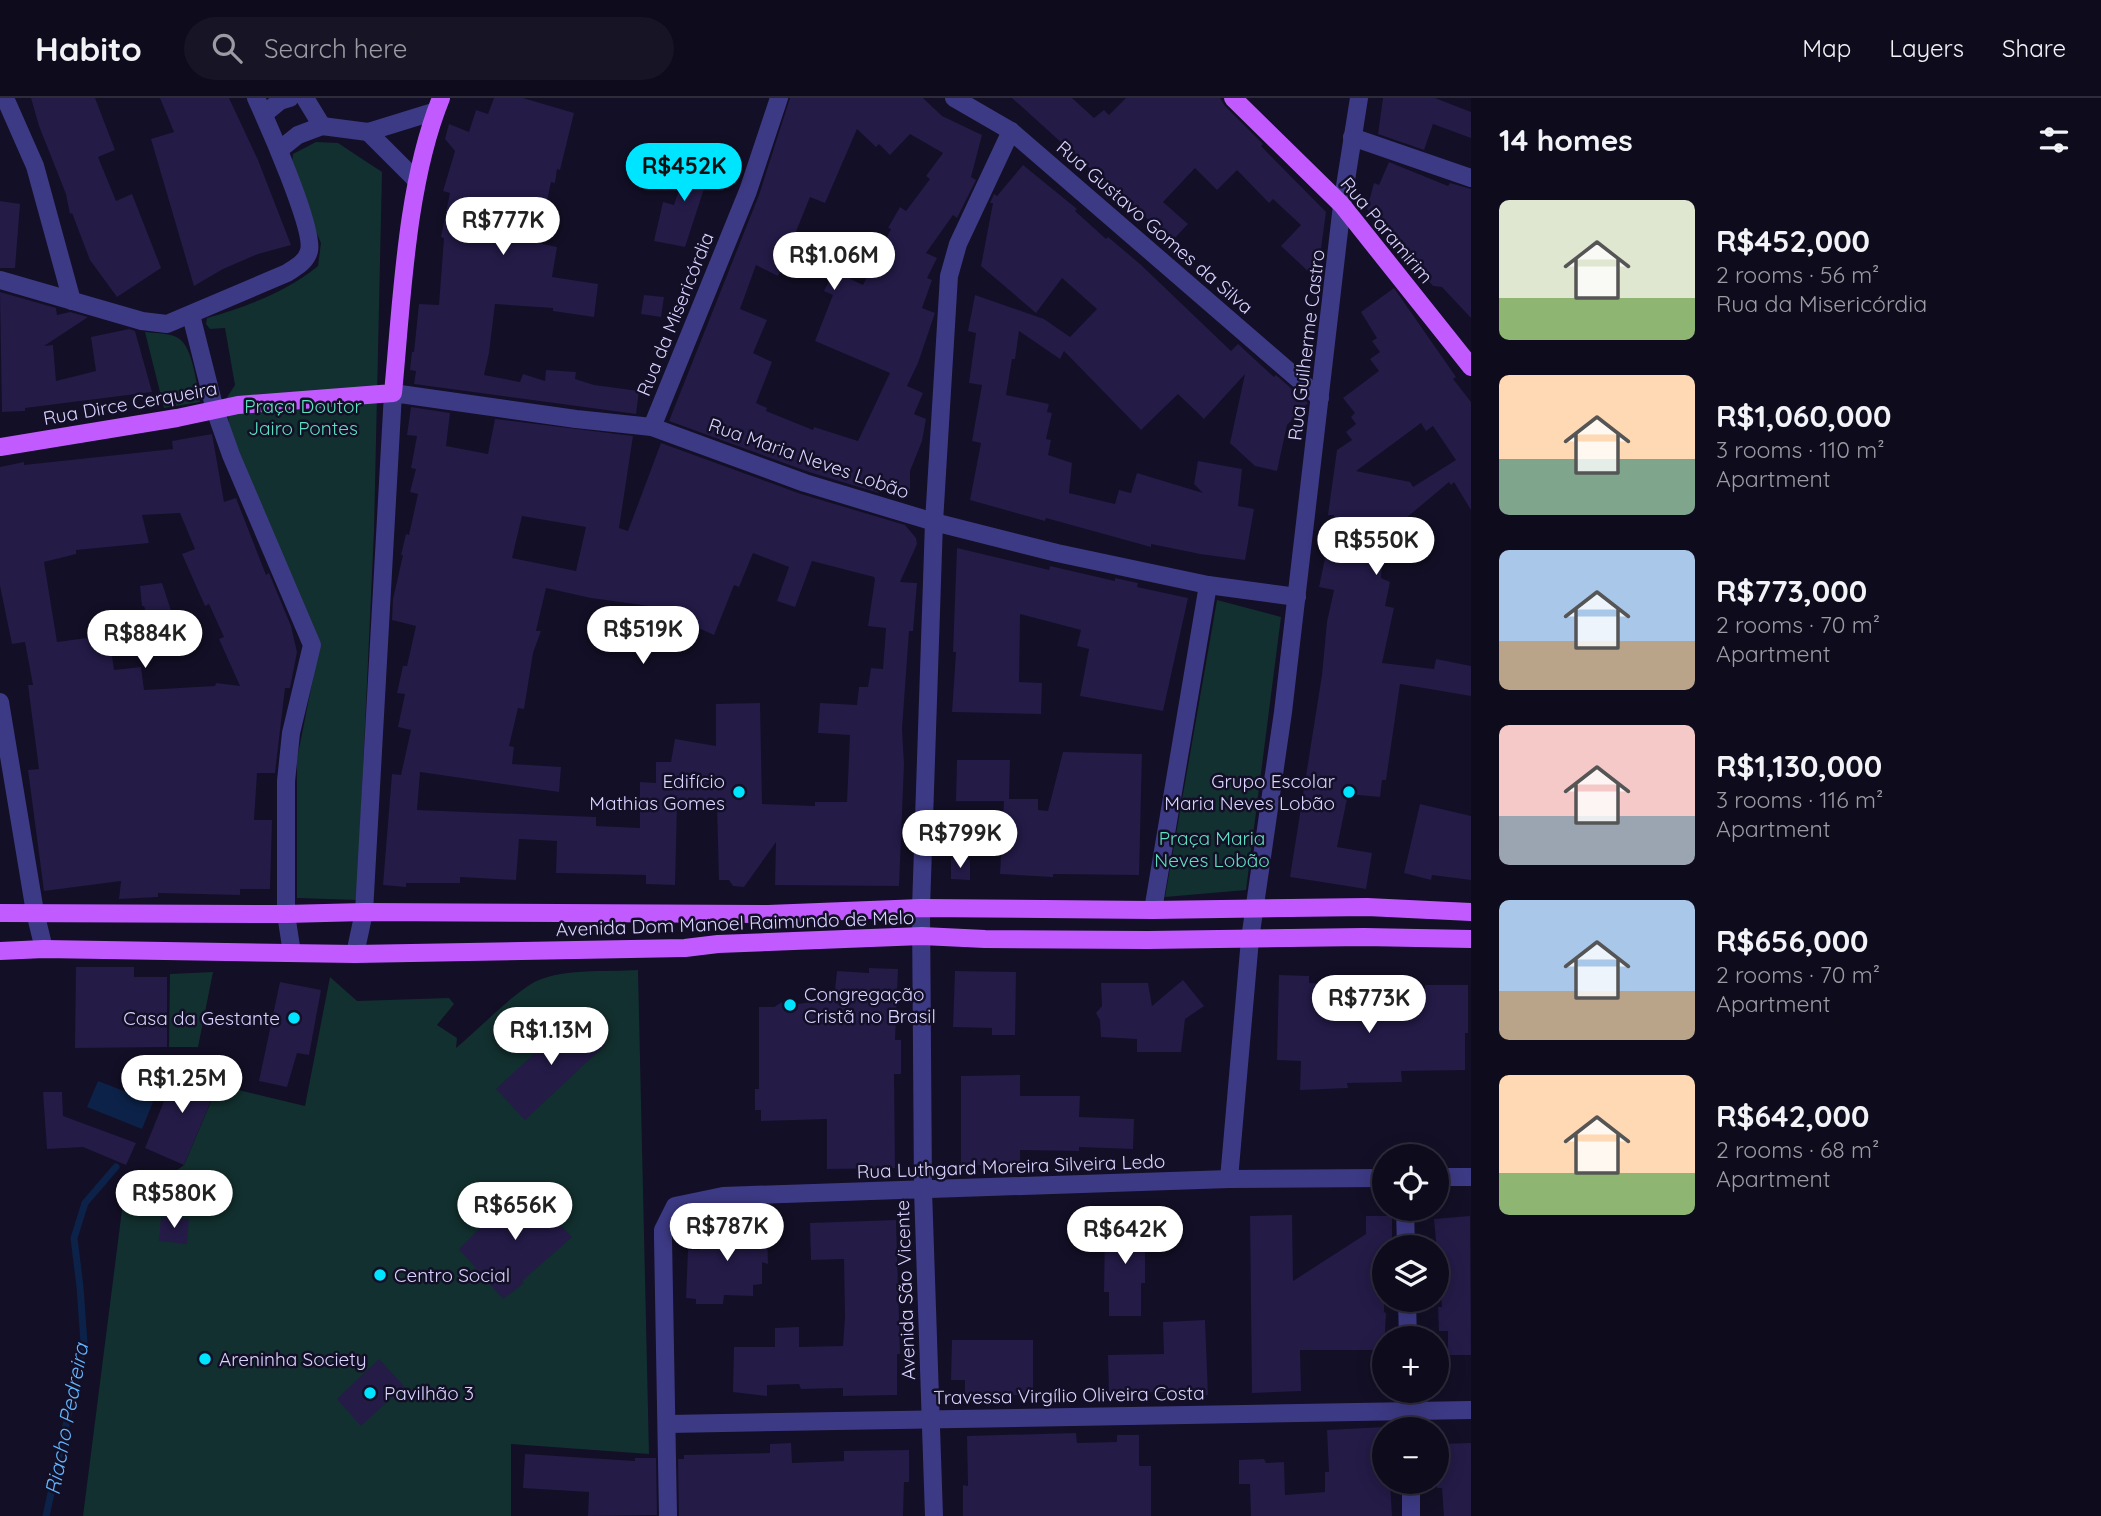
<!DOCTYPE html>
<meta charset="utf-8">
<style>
:root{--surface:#0e0b1c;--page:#171425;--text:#f1f3f6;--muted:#9b9ba3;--line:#2e2b3b;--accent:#00e5ff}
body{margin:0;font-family:Quicksand,sans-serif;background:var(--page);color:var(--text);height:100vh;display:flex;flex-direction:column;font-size:26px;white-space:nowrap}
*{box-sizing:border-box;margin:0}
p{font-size:23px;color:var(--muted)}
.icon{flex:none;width:38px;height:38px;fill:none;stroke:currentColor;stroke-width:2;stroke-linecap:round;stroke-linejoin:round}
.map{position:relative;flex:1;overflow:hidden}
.panel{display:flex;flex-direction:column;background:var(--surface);width:630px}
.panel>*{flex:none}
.tools{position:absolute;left:1372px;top:1046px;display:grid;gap:14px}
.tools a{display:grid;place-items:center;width:77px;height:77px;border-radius:50%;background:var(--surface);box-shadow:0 4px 18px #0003,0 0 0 2px var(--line);font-size:35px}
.price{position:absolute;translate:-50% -60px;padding:0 16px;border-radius:24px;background:#fff;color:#222;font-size:23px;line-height:46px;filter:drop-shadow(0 2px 4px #0008)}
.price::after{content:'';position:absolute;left:50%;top:42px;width:21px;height:16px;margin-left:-10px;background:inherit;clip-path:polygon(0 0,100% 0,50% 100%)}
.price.active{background:var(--accent);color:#111}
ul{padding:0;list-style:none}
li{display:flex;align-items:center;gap:21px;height:175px;padding:0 28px}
li span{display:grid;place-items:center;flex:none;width:196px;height:140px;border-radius:10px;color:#555}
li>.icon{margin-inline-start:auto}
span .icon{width:84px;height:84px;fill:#fffc;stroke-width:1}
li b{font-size:30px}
h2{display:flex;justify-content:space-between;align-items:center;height:84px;padding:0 28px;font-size:30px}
header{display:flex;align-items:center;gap:42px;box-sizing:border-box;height:98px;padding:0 35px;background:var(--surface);border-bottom:2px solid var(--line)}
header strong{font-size:33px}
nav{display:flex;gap:38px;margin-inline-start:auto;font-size:24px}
.search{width:490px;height:63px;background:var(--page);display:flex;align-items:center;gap:18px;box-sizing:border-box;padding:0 24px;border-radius:38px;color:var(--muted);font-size:26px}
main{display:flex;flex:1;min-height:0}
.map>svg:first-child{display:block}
.green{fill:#12302f}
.water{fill:#0c2248}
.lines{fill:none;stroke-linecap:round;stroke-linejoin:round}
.stream{stroke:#0c2248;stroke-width:7}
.building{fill:#241b47;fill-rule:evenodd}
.minor{stroke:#3d3a85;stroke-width:18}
.major{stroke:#c25bff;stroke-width:18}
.poi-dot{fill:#00e5ff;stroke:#130f26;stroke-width:2.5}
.labels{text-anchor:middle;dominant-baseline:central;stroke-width:5;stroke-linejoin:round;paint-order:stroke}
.street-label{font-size:19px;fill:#d9d4ff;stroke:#130f26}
.park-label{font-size:19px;fill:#5fe0c0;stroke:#130f26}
.poi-label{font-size:19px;fill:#d9d4ff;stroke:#130f26;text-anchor:start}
.water-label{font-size:21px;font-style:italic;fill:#62b6ff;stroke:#130f26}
</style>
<header>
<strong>Habito</strong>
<div class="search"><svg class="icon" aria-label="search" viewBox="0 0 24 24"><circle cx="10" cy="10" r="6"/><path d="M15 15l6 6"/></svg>Search here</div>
<nav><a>Map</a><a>Layers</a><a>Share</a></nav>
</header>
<main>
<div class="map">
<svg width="1471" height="1418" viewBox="0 0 1471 1418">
<rect width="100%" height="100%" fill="#130f26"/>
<g class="green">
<path d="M 316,44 L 338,45 L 382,74 L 374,433 L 357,802 L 297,800 L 297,661 L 320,545 L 230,334 L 226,301 L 235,287 L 225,230 L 210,231 L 206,226 L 207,220 C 246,209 286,194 318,168 L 321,145 L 291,77 L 293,56 Z"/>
<path d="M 145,234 C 154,235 170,235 178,240 C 193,248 197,289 200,304 L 164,310 Z"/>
<polygon points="1217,502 1281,519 1246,792 1165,799"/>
<path d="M 638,872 L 649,1356 L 511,1346 L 511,1418 L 83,1418 L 122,1112 L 143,1075 L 162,1083 L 184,1067 L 218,987 L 305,1008 L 330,879 L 357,903 L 449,900 L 454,906 L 437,927 L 457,940 L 456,950 C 479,931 507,901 531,886 C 556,870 608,874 638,872 Z"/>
<polygon points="213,874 198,949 169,949 170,876"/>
</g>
<g class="water">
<polygon points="667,47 683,51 674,84 658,79"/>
<polygon points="98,983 153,1004 142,1031 87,1009"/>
</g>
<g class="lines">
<polyline class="stream" points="46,1418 84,1245 80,1189 74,1140 85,1105 116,1069"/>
</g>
<g class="building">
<polygon points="31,0 95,0 115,52 98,59 116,103 132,96 161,170 117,199 90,162 72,115 70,116 66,96 39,28"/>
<polygon points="160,0 229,0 258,62 291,147 258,156 223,171 194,188 151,41 174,34"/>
<polygon points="494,0 523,0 574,15 560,72 557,71 555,85 551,84 538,145 557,149 552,179 598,186 594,219 553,213 553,210 495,206 489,255 484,277 520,284 523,276 545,283 546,272 576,274 575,281 594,287 639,293 636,316 414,286 416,273 410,272 412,254 414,254 419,206 439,207 444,140 441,139 450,95 443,93 455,53 445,41 449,26 469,34 476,12 488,16"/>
<path d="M 790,0 L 923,0 L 942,18 L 982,37 L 971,79 L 976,82 L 957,120 L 953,117 L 926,155 L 937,160 L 927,180 L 932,182 L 922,210 L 935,215 L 918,265 L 907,288 L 923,295 L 914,316 L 926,321 L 922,343 L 910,373 L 910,397 L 867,382 L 879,395 L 809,374 L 669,323 L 759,97 ZM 857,31 L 876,49 L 879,46 L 890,57 L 910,36 L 943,55 L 926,78 L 930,81 L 906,113 L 900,109 L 888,130 L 891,131 L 863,187 L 834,173 L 824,193 L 833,197 L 815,243 L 890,275 L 858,343 L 814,329 L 813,332 L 766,313 L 767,310 L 756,305 L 772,264 L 753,255 L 767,222 L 740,211 L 756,167 L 778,178 L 798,138 L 795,136 L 810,99 L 825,105 Z"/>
<polygon points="1012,0 1072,0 1094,20 1104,12 1109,17 1126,0 1220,0 1225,8 1263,46 1261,48 1326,114 1321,151 1325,155 1324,162 1311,176 1281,148 1301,127 1273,101 1269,105 1237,72 1217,92 1195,70 1163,104 1188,126 1171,144 1107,82 1105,84"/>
<polygon points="1383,0 1435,0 1471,14 1471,40 1433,26 1424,52 1378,36"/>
<polygon points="692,53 714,60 685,149 654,143 663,104 674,107"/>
<polygon points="1389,64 1448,88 1450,85 1471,91 1471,220 1442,189 1433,188 1367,111 1374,85 1379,87"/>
<polygon points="1023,67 1077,111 1075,113 1106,141 1108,139 1140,166 1231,253 1238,246 1274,279 1276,277 1308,305 1287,327 1277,373 1255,368 1230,345 1245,276 1204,321 1178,296 1141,332 1064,253 1060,261 1019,233 1015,261 1012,261 1006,297 1049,306 1047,314 1052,315 1046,341 1051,342 1048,357 1072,365 1069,395 1115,406 1119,392 1131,395 1137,375 1203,395 1194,386 1198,363 1242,371 1238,408 1254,411 1245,462 1200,456 1151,446 1151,449 1046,420 1045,423 970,402 981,345 972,343 982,287 969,285 976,235 968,233 975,197 1044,221 1070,239 1097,211 1062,180 1036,215 981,168 993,105 990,105 994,96 997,98"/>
<polygon points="0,103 20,106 15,170 0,170"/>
<path d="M 1394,190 L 1456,279 L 1453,281 L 1471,304 L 1471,412 L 1454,384 L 1451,387 L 1449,384 L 1356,462 L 1382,467 L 1381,480 L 1390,484 L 1385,508 L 1394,510 L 1382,565 L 1434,571 L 1436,561 L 1471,568 L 1471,598 L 1400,586 L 1386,682 L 1382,682 L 1380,699 L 1348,696 L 1337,749 L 1372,755 L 1366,791 L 1290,779 L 1322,577 L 1327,524 L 1334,492 L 1319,489 L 1334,417 L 1328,417 L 1337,352 L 1352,342 L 1346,334 L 1356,326 L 1351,319 L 1355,315 L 1343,300 L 1379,273 L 1370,261 L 1380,254 L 1372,243 L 1377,240 L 1361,214 ZM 1421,325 L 1426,333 L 1433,328 L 1456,362 L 1413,389 L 1410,384 L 1356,373 Z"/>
<polygon points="0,194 56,210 57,217 70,214 88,219 44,248 53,247 56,283 96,273 91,239 129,231 135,233 152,294 25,310 25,313 2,314"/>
<polygon points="644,197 664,199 661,219 641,216"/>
<path d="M 411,309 L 450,315 L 446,348 L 488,356 L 495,321 L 633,338 L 619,430 L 628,433 L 661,345 L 801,396 L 905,427 L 916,440 L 917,446 L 900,484 L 917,485 L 913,533 L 909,533 L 902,631 L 904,666 L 899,788 L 775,787 L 776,744 L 744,789 L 733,788 L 729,782 L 719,782 L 717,707 L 677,707 L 675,787 L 646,786 L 646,777 L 556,775 L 557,743 L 519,741 L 516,782 L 460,779 L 460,785 L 406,785 L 406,789 L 383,787 L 392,676 L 401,677 L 411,632 L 398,629 L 405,596 L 397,595 L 403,568 L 407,568 L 416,528 L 392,522 L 393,501 L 403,457 L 401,457 L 406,436 L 409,437 L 418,396 L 410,394 L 416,371 L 411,370 L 417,338 L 407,337 ZM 522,418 L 586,429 L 576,473 L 512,460 ZM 753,455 L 789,469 L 777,503 L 795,509 L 812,463 L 874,479 L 875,481 L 868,528 L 886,530 L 883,571 L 871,570 L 868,589 L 859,589 L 857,607 L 820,605 L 818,635 L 850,637 L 847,704 L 815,704 L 815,708 L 762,706 L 760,605 L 716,606 L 716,648 L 675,641 L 671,664 L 656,664 L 656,685 L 640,684 L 640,730 L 596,728 L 596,719 L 417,712 L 420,674 L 559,694 L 561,669 L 512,666 L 514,649 L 509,648 L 518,610 L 524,611 L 533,555 L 541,533 L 536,533 L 546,490 L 591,500 L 649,508 L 714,537 L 734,487 L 739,489 Z"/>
<path d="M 212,336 L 224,404 L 236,400 L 266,477 L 269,475 L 291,528 L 297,554 L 290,590 L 285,590 L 275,675 L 257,675 L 254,722 L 272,722 L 270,791 L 240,791 L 240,797 L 158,795 L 158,799 L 119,801 L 121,783 L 44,793 L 28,672 L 39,671 L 28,587 L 33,587 L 25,544 L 12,546 L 0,488 L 0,369 L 24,364 L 24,367 L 173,351 L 172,343 ZM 180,415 L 195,451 L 182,456 L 205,508 L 209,506 L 224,539 L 219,541 L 240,588 L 216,585 L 215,588 L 144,592 L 141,569 L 114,572 L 109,537 L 57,544 L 44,464 L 76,456 L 76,452 L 149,445 L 142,417 Z"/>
<polygon points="957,450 1049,472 1050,468 1115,483 1115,480 1138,485 1137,489 1188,500 1163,613 1080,598 1089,551 1077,548 1081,532 1020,516 1019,584 1042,585 1041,616 952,614 956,554 953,554"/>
<polygon points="162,485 177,531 154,539 144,508 142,508 140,488"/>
<polygon points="1063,654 1142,656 1139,777 1053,776 1053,779 1000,776 1004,703 956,703 957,662 1010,662 1009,701 1038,701 1038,712 1048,713"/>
<polygon points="1420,706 1471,718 1471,782 1432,777 1431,782 1404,775"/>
<polygon points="951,761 970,762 970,782 951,781"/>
<polygon points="76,869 134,869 134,879 167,879 167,949 75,950"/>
<polygon points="869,870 898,871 895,942 901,942 901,976 894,976 895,1070 827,1071 827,1021 761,1023 761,1012 755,1012 755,991 759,991 759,909 774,909 784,903 797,906 834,901 837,873 869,875"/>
<polygon points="955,873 1016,874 1015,937 992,937 992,930 953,929"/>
<polygon points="1279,877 1309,878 1309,885 1328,886 1327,908 1425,907 1425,887 1468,887 1468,935 1465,935 1465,972 1401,973 1402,984 1347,985 1348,990 1300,992 1301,963 1277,962"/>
<polygon points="1183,882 1204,908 1185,921 1181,954 1137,954 1137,941 1101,939 1100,922 1096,915 1102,908 1101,885 1148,885 1152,908"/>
<polygon points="280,884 321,892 309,957 297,955 287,989 259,983"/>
<polygon points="577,916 605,947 525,1022 496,991"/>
<polygon points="178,969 219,984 184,1067 145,1050"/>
<polygon points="1020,977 1020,998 1080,998 1079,1019 1134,1021 1133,1051 1079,1049 1079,1053 1020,1052 1020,1067 961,1067 961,978"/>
<polygon points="43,994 62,994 63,1018 136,1045 126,1067 83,1049 47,1051"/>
<polygon points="523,1087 572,1139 522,1183 524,1185 503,1201 459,1151"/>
<polygon points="1125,1117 1145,1117 1145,1185 1141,1185 1141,1218 1109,1218 1109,1194 1104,1194 1105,1130 1125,1130"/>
<polygon points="1292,1117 1293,1183 1366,1136 1366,1118 1392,1118 1392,1150 1384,1150 1384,1214 1386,1215 1384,1252 1300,1252 1301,1293 1252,1295 1250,1118"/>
<polygon points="1470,1118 1471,1257 1448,1257 1448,1233 1439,1233 1438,1209 1442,1209 1434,1121"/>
<polygon points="161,1119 189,1121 187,1146 159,1143"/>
<polygon points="896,1122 900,1256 897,1256 897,1297 843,1298 843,1290 801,1291 799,1286 767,1287 767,1298 733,1294 734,1249 775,1249 775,1230 799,1229 799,1249 843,1248 845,1219 844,1161 811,1162 810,1125"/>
<polygon points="732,1124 767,1129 768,1166 762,1164 762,1186 753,1187 753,1198 724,1197 723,1206 696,1206 696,1201 686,1200 688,1152 700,1152 701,1127 732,1128"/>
<polygon points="1205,1222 1208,1297 1165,1299 1165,1294 1109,1295 1108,1257 1164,1256 1163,1224"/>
<polygon points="952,1242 1033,1242 1033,1297 965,1297 965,1282 951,1282"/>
<polygon points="379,1261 404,1288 361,1328 337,1301"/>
<polygon points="1384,1329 1384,1384 1390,1384 1392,1418 1251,1418 1250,1386 1239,1386 1239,1362 1264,1361 1266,1365 1284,1364 1285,1397 1325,1394 1325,1374 1329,1374 1327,1332"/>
<polygon points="1076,1335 1077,1345 1117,1344 1117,1337 1139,1337 1139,1368 1151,1368 1151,1418 963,1418 963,1387 968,1388 967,1338"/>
<polygon points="791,1345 792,1365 844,1363 844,1353 909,1352 909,1384 904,1384 903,1418 679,1418 678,1361 684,1361 684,1357 770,1355 770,1346"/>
<polygon points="1471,1345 1471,1418 1444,1418 1442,1390 1437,1390 1437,1346"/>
<polygon points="525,1356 635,1363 635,1360 656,1360 657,1417 588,1418 589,1394 523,1390"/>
</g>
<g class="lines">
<g class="minor">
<polyline points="5,0 35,68 72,203"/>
<polyline points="305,0 322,28"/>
<polyline points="954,0 1011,33 1320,300"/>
<polyline points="264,16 280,3 290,0"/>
<polyline points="368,34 417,83"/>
<polyline points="1352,39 1471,80"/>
<polyline points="279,52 298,37 322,28 368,34 436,13"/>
<path d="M 0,182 L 142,223 L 167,226 L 287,175 C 296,169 306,164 309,153 C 315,132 267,24 256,0"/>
<polyline points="191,217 215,312 231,357 312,547 291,635 286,683 286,816 292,855"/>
<polyline points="652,329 748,93 779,0"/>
<polyline points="0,604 35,814 44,851"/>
<polyline points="1153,812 1208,487"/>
<polyline points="355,856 364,814 393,295 576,321 652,329 805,385 934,424 1057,455 1208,487 1297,499"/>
<polyline points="1437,1079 1471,1079"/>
<polyline points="1229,1081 1250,841 1283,614 1342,107 1359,0"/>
<polyline points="1405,1111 1406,1150"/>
<polyline points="1407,1202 1408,1241"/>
<polyline points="1409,1293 1410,1332"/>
<polyline points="668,1326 1471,1312"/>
<polyline points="1411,1384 1411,1418"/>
<polyline points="668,1418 663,1140 663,1132 675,1108 723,1098 1229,1081 1384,1080"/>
<polyline points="934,1418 923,1092 921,810 934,424 949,178 958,146 1011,33"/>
</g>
<g class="major">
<polyline points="1233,0 1342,107 1471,269"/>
<path d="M 0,349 L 177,320 L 238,307 L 393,295 C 402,202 406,86 441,0"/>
<polyline points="0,815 286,816 364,814 768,816 921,810 1153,812 1367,809 1471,814"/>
<polyline points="0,853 44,851 355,856 685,850 718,846 922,838 985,841 1148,842 1364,839 1471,841"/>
</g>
</g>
<g class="poi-dot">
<circle cx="739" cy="694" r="7"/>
<circle cx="1349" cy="694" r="7"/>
<circle cx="790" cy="907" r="7"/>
<circle cx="294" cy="920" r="7"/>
<circle cx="380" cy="1177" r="7"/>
<circle cx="205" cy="1261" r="7"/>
<circle cx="370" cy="1295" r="7"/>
</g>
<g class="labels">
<g class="street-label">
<text transform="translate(1155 129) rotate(41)">Rua Gustavo Gomes da Silva</text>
<text transform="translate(1387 132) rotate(50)">Rua Paramirim</text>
<text transform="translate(675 216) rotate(-68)">Rua da Misericórdia</text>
<text transform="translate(1306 247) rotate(-83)">Rua Guilherme Castro</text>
<text transform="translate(130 305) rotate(-10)">Rua Dirce Cerqueira</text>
<text transform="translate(809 360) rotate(19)">Rua Maria Neves Lobão</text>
<text transform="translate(735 825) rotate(-2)">Avenida Dom Manoel Raimundo de Melo</text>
<text transform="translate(1011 1068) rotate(-2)">Rua Luthgard Moreira Silveira Ledo</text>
<text transform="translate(905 1192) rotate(-92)">Avenida São Vicente</text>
<text transform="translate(1069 1297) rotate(-1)">Travessa Virgílio Oliveira Costa</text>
</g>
<g class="park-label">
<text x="303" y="308">Praça Doutor<tspan x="303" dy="22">Jairo Pontes</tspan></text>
<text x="1212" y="740">Praça Maria<tspan x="1212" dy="22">Neves Lobão</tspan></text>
</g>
<g class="poi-label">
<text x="725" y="683" text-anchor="end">Edifício<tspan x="725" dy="22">Mathias Gomes</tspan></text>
<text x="1335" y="683" text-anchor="end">Grupo Escolar<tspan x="1335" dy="22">Maria Neves Lobão</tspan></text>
<text x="804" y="896">Congregação<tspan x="804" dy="22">Cristã no Brasil</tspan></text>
<text x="280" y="920" text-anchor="end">Casa da Gestante</text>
<text x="394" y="1177">Centro Social</text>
<text x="219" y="1261">Areninha Society</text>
<text x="384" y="1295">Pavilhão 3</text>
</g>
<g class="water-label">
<text transform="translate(66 1321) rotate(-79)">Riacho Pedreira</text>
</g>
</g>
</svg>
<div class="tools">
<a><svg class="icon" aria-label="locate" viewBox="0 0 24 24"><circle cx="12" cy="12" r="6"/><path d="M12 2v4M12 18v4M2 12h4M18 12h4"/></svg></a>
<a><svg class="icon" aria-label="layers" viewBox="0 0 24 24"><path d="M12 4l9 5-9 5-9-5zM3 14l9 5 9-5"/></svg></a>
<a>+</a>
<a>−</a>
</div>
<b class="price active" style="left:684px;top:105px">R$452K</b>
<b class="price" style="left:503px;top:159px">R$777K</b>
<b class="price" style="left:834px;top:194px">R$1.06M</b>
<b class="price" style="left:1376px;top:479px">R$550K</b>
<b class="price" style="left:643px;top:568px">R$519K</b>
<b class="price" style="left:145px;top:572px">R$884K</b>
<b class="price" style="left:960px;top:772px">R$799K</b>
<b class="price" style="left:1369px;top:937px">R$773K</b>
<b class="price" style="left:551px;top:969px">R$1.13M</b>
<b class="price" style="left:182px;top:1017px">R$1.25M</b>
<b class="price" style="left:174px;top:1132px">R$580K</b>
<b class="price" style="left:515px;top:1144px">R$656K</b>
<b class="price" style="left:727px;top:1165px">R$787K</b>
<b class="price" style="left:1125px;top:1168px">R$642K</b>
</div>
<section class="panel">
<h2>14 homes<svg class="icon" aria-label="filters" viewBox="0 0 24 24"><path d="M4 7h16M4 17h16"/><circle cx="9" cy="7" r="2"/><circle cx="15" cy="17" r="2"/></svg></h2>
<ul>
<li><span style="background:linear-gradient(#dfe7d0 70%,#8fb573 0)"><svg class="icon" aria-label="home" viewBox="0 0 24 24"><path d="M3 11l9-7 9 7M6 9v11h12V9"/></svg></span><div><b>R$452,000</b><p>2 rooms · 56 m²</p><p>Rua da Misericórdia</p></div></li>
<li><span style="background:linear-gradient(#ffd9b3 60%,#7fa58c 0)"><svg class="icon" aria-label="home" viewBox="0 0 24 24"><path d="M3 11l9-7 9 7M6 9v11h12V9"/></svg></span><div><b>R$1,060,000</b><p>3 rooms · 110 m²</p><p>Apartment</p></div></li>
<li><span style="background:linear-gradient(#a9c7e8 65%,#b9a48a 0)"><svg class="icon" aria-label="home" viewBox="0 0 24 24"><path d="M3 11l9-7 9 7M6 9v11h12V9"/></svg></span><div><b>R$773,000</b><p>2 rooms · 70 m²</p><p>Apartment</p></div></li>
<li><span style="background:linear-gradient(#f6c9c9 65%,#9aa5b1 0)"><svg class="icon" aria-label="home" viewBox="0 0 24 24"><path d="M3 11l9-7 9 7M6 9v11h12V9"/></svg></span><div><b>R$1,130,000</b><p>3 rooms · 116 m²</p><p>Apartment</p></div></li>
<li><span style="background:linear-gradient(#a9c7e8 65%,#b9a48a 0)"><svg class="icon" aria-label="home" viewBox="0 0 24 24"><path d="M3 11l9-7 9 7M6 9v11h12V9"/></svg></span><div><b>R$656,000</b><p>2 rooms · 70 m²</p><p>Apartment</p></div></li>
<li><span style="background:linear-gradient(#ffd9b3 70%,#8fb573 0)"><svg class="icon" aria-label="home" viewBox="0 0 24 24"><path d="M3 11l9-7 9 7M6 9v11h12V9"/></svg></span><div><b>R$642,000</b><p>2 rooms · 68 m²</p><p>Apartment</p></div></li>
</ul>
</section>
</main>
